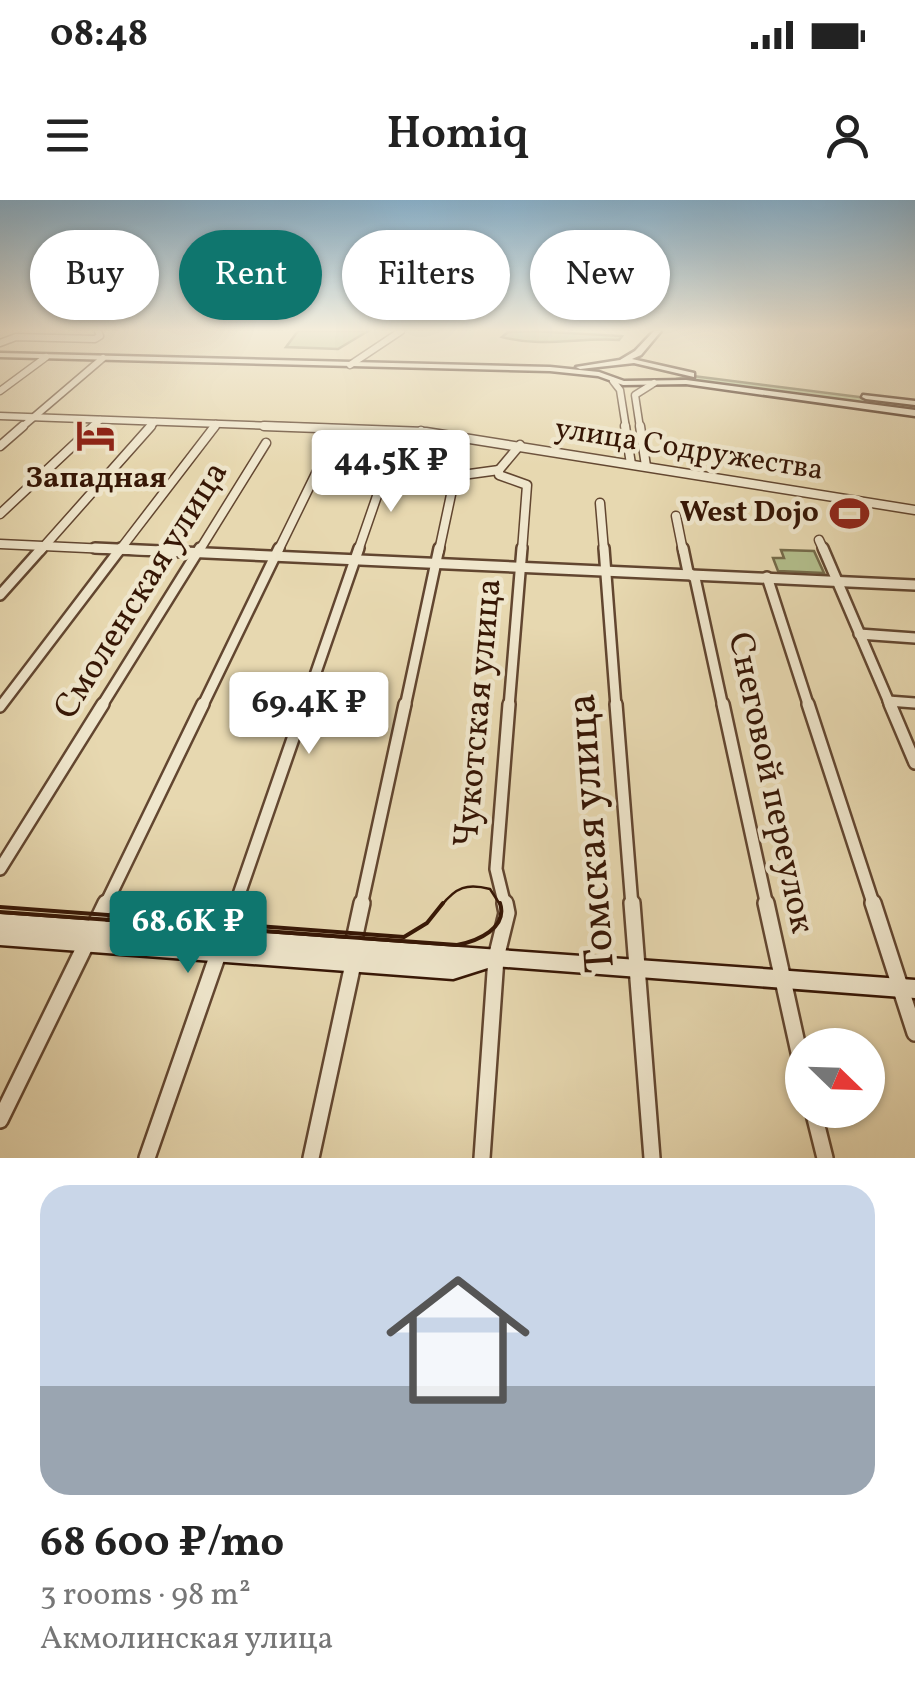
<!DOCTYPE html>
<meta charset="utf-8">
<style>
:root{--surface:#fff;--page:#f2f2f2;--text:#222;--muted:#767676;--line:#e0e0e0;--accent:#0f766e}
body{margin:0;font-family:Vollkorn,serif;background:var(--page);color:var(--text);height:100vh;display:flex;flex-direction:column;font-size:38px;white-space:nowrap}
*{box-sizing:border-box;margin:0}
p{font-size:32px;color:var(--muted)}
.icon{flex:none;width:55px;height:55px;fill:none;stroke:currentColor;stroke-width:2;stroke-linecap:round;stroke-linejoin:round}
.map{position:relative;height:958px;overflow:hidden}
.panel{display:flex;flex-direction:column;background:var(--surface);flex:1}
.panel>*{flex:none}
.top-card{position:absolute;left:30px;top:30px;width:855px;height:90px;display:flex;gap:20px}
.needle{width:65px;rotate:113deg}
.buttons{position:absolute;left:785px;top:828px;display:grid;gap:20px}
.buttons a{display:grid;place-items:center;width:100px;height:100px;border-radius:50%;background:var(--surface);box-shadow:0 2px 8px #0004;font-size:50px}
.price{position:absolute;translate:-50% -85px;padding:0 22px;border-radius:10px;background:#fff;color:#222;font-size:32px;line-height:65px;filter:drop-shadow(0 2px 5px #0008)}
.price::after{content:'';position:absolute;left:50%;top:60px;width:30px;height:22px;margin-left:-15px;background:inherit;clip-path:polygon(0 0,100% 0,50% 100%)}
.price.selected{background:var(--accent);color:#fff}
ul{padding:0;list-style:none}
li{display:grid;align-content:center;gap:20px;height:530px;padding:0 40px}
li+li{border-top:2px solid var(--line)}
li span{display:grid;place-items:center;height:310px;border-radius:30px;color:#555}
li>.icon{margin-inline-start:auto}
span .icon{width:180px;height:180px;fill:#fffc;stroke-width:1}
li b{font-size:42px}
.tag{padding:0 35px;border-radius:45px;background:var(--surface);box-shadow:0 2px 8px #0004;font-size:35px;line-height:90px}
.tag.selected{background:var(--accent);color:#fff}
.status{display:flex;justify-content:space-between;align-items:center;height:70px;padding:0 50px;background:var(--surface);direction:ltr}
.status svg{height:28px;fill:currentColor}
header{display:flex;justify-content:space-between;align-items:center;height:130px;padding:0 40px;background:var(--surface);font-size:45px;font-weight:600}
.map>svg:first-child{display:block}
.green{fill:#b3bf8d;stroke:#746a49;stroke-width:2.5}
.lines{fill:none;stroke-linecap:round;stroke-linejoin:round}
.minor-far4-casing{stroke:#624630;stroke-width:9}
.minor-far3-casing{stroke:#624630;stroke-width:11}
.minor-far2-casing{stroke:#624630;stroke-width:14}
.minor-far1-casing{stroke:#624630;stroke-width:16}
.minor-casing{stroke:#624630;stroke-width:20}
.tertiary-far1-casing{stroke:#624630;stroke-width:9}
.tertiary-casing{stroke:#624630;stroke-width:11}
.secondary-casing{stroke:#361605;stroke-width:5}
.minor-far4{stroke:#efe6cc;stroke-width:6}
.minor-far3{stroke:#efe6cc;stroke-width:8}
.minor-far2{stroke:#efe6cc;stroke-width:9}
.minor-far1{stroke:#efe6cc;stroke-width:11}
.minor{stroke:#efe6cc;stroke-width:15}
.tertiary-far1{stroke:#efe6cc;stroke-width:6}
.tertiary{stroke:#efe6cc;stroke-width:8}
.secondary{fill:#efe6cc;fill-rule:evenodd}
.tram-far1{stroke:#361605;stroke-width:2.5}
.tram{stroke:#361605;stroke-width:4}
.labels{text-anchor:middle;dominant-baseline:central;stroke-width:9;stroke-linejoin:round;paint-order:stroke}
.far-street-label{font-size:30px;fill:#361605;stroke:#efe6cc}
.far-poi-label{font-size:30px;font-weight:bold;fill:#361605;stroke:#efe6cc}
.street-label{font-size:35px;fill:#361605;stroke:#efe6cc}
.near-street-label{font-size:42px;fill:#361605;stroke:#efe6cc}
</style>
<div class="status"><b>08:48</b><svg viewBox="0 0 49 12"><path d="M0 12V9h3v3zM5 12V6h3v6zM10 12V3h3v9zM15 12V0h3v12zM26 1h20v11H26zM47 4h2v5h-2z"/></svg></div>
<header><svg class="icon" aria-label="menu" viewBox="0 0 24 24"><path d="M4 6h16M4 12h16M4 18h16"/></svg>Homiq<svg class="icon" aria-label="person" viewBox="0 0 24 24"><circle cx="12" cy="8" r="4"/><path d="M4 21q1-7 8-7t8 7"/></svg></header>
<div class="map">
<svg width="915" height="958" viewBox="0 0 915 958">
<rect width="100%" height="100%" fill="#e7d8b0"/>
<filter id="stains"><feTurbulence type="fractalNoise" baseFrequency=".002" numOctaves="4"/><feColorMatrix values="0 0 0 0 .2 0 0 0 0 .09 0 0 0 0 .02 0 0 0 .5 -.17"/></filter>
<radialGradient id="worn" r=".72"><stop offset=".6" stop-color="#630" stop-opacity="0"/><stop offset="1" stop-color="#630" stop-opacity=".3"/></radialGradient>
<g class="green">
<polygon points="298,131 368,131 338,149 286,147"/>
<path d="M 533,131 L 622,136 L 619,140 C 579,137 544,148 502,137 L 508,132 Z"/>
<polygon points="693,176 915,204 915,212 676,179"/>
<polygon points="781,350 814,351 824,373 778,371 773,358 784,358"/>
</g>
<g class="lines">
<defs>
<g id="minor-far4">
<polyline points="0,143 16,137 95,139 100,136 98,131"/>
<polyline points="613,181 620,190 626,228"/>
<polyline points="0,191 46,157"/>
<polyline points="91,228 100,220"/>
<polyline points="149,228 155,222"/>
<polyline points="213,228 216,224"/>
<polyline points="640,228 635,195 654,183"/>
</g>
<g id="minor-far3">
<polyline points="625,226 631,264"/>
<polyline points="640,226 646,266"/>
<polyline points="499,270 520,245"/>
<polyline points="499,270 499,275 527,285 522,351"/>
<polyline points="600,303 604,351"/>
<polyline points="0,314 94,226"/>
<polyline points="676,316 683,351"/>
<polyline points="819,340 824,351"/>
<polyline points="0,344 151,351"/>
<polyline points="40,351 151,226"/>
<polyline points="119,351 215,226"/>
<polyline points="199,351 266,243"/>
<polyline points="278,351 324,257"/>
<polyline points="358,351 387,267 421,231"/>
<polyline points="439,351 455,276 499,270"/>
</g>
<g id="minor-far2">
<polyline points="95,348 915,385"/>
<polyline points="604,348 616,507"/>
<polyline points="683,348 688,372 695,378 723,507"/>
<polyline points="823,348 891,507"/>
<polyline points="767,377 809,507"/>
<polyline points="0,395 42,348"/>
<polyline points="859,434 915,438"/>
<polyline points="888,501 915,503"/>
<polyline points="0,507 121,348"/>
<polyline points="101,507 200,348"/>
<polyline points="202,507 279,348"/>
<polyline points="304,507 359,348"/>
<polyline points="405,507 439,348"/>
<polyline points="509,507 522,348"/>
</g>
<g id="minor-far1">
<polyline points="616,504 632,706"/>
<polyline points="723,504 767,706"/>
<polyline points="808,504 874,706"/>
<polyline points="890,504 915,563"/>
<polyline points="0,669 103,504"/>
<polyline points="105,706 203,504"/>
<polyline points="235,706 305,504"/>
<polyline points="361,706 405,504"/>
<polyline points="505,706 496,669 509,504"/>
</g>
<g id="minor">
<polyline points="632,703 652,958"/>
<polyline points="766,703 802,866"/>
<polyline points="873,703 915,833"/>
<polyline points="93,730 106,703"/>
<polyline points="223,739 235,703"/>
<polyline points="352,749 362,703"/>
<polyline points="813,910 825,958"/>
<polyline points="0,920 86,744"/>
<polyline points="147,958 218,754"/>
<polyline points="311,958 353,764"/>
<polyline points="482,958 496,758 507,713 505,703"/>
</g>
<g id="tertiary-far1">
<polyline points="350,165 401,131"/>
<polyline points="0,216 331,228"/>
<polyline points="21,228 103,158"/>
</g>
<g id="tertiary">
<polyline points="264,226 426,232 915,310"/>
<polyline points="0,246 23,226"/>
</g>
<g id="secondary">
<polygon points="654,131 661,131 641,155 632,159 694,173 694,177 634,163 580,169 576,167 620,160 635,151"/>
<polygon points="0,153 550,167 599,172 624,181 686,180 915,210 915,216 686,184 623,185 598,176 550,171 0,157"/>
<polygon points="863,195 915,201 915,205 866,199 862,197"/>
<polygon points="0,714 915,780 915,798 494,766 453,779 0,745"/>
</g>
</defs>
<use href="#minor-far4" class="minor-far4-casing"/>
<use href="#minor-far3" class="minor-far3-casing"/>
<use href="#minor-far2" class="minor-far2-casing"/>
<use href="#minor-far1" class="minor-far1-casing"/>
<use href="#minor" class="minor-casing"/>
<use href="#tertiary-far1" class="tertiary-far1-casing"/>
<use href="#tertiary" class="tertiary-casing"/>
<use href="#secondary" class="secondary-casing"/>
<use href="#minor-far4" class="minor-far4"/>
<use href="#minor-far3" class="minor-far3"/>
<use href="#minor-far2" class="minor-far2"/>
<use href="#minor-far1" class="minor-far1"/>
<use href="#minor" class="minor"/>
<use href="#tertiary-far1" class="tertiary-far1"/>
<use href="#tertiary" class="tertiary"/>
<use href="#secondary" class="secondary"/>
<path class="tram-far1" d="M 441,706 C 456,687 467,683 490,689 L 501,706"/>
<g class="tram">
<polyline points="0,707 404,737 427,723 443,703"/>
<path d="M 0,712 L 457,745 C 478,741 508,728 500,703"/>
</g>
</g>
<linearGradient id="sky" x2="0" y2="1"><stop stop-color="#89b6d4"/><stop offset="0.49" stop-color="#f4eddb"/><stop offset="1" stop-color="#f4eddb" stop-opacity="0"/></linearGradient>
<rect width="915" height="265" fill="url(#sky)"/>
<defs>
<symbol id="hotel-bare" viewBox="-9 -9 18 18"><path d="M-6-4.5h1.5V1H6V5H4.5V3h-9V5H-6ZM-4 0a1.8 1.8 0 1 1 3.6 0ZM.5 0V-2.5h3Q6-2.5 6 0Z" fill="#8f2418" stroke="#efe6cc" stroke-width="2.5" paint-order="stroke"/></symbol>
<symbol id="stadium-bare" viewBox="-9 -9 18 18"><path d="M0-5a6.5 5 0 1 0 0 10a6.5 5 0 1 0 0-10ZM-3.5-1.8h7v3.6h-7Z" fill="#8f2418" stroke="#efe6cc" stroke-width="2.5" paint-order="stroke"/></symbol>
</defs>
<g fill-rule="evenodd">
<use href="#hotel-bare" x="68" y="208" width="55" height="55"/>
<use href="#stadium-bare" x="822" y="286" width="55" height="55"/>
</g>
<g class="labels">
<g class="far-street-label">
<text transform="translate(689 250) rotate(9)">улица Содружества</text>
</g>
<g class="far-poi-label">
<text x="96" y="279">Западная</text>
<text x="819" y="313" text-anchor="end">West Dojo</text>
</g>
<g class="street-label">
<text transform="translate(142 391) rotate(-58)">Смоленская улица</text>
<text transform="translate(479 513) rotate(-85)">Чукотская улица</text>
<text transform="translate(770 583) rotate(78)">Снеговой переулок</text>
</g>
<g class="near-street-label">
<text transform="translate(593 633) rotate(-94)">Томская улица</text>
</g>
</g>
<rect width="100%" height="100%" filter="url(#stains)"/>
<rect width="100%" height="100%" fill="url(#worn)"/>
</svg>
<div class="buttons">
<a><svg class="needle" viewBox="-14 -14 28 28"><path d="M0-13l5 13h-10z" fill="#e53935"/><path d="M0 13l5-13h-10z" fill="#767676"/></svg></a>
</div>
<b class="price" style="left:391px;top:315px">44.5K ₽</b>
<b class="price" style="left:309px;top:557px">69.4K ₽</b>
<b class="price selected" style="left:188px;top:776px">68.6K ₽</b>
<div class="top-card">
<a class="tag">Buy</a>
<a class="tag selected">Rent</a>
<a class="tag">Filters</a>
<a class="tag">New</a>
</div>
</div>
<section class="panel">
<ul>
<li><span style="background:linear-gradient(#c9d6e8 65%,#9aa5b1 0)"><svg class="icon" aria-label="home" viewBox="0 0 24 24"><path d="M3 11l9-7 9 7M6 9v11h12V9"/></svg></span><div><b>68 600 ₽/mo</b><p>3 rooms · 98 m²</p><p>Акмолинская улица</p></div></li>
</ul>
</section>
